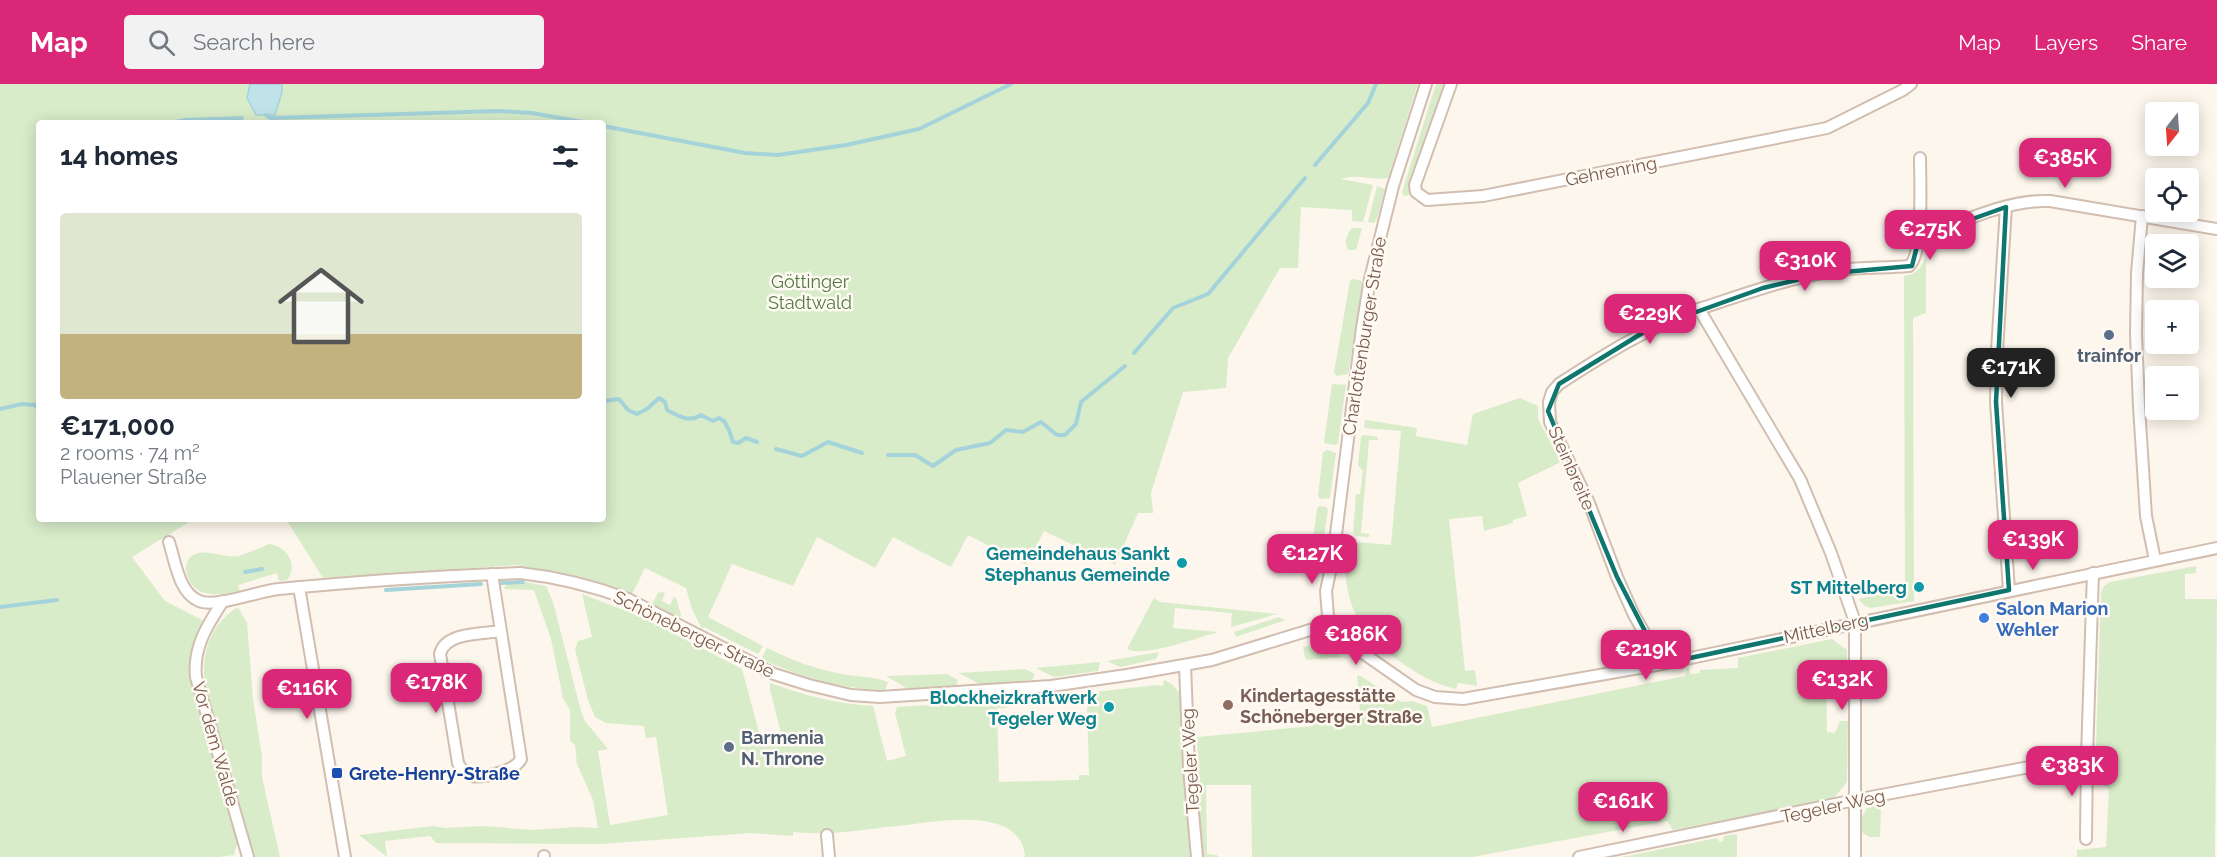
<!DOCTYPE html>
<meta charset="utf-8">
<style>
:root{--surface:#fff;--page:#f2f2f3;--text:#1f2937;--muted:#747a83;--accent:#db2777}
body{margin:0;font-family:Raleway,sans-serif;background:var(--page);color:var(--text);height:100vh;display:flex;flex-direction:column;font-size:22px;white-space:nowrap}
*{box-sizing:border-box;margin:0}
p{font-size:20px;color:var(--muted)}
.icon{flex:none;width:33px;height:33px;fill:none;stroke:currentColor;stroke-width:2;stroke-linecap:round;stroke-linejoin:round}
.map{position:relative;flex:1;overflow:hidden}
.panel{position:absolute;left:36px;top:36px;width:570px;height:402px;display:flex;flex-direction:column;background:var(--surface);border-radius:6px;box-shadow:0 3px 15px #0003}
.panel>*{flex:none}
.needle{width:39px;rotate:197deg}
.fabs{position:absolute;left:2145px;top:18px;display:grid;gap:12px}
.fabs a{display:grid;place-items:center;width:54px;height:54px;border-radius:6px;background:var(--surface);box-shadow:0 3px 15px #0003;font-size:30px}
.price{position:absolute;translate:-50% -51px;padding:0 14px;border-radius:12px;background:var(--accent);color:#fff;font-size:20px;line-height:39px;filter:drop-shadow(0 2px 3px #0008)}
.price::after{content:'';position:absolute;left:50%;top:36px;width:18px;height:14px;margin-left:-9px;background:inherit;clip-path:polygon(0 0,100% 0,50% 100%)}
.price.current{background:#222;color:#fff}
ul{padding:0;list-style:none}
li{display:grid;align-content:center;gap:12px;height:318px;padding:0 24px}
li span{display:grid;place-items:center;height:186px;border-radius:6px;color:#555}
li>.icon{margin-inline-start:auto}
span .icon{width:108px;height:108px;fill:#fffc;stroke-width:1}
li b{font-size:26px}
h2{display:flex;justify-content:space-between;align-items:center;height:72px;padding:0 24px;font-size:26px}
header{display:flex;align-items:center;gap:36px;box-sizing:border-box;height:84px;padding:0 30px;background:var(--accent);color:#fff}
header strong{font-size:28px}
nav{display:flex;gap:33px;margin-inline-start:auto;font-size:21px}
.search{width:420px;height:54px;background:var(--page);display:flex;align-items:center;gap:15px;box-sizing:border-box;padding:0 21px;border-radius:6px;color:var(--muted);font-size:22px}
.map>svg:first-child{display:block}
.green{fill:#d8ecc9}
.water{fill:#bfe3e8;stroke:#a5d3da;stroke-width:1.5}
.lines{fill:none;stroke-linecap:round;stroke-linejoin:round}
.stream{stroke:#a5d3da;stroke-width:4}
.street-casing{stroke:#d1beb0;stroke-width:14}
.street{stroke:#fff;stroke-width:10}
.marked{fill:none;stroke:#0f766e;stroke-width:4.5;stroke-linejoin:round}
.service-dot{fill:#5c6f8a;stroke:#fffaf3;stroke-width:2}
.culture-dot{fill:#0f9aa8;stroke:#fffaf3;stroke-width:2}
.shop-dot{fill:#3f7fe0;stroke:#fffaf3;stroke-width:2}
.education-dot{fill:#8d6e63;stroke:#fffaf3;stroke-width:2}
.transit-dot{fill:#1a4fb4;stroke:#fffaf3;stroke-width:2}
.labels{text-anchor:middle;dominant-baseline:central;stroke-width:5;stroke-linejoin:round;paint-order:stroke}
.street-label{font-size:18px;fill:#7a5c4d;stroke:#fffaf3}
.park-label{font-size:18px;fill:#537a41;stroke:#fffaf3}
.service-label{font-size:18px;font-weight:bold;fill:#4e5e75;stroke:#fffaf3}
.culture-label{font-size:18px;font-weight:bold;fill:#0d838f;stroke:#fffaf3;text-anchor:end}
.shop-label{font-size:18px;font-weight:bold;fill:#366cbe;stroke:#fffaf3;text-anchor:start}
.education-label{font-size:18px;font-weight:bold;fill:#785e54;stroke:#fffaf3;text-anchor:start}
.transit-label{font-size:18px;font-weight:bold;fill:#164399;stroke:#fffaf3;text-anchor:start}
</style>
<header>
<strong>Map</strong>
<div class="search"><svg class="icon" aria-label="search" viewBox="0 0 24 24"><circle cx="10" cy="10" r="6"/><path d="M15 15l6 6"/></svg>Search here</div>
<nav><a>Map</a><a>Layers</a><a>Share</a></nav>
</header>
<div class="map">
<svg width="2217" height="773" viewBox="0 0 2217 773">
<rect width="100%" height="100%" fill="#fdf6ec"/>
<g class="green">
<path d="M 0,0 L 1418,0 L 1388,94 C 1372,97 1357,89 1341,95 L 1373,101 L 1363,138 L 1352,137 L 1352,126 L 1301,123 L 1298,184 L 1280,184 L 1228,274 L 1226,304 L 1183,308 L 1151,409 L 1153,429 L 1138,429 L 1115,481 L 1044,447 L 1026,481 L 968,451 L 951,483 L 893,453 L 875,484 L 817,453 L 793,502 L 732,480 L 708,533 L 763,562 L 758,570 L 704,543 L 702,545 L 692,525 L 686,504 L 645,484 L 632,510 L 579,492 L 516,481 L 323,494 L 286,435 L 603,435 L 603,39 L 39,39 L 39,435 L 194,435 L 132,473 L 165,517 L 204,537 C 192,564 189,577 194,606 L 238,757 L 234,771 L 219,773 L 0,773 Z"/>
<polygon points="1436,0 1446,0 1413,110 1404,112 1402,108"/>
<polygon points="1377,102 1385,105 1377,135 1374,139 1368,138"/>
<path d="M 1352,144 L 1362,144 L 1356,166 L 1348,166 C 1344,158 1346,151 1352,144 Z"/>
<path d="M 1926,173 L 1926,229 L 1913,234 L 1914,517 L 1871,524 L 1865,522 L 1858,515 L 1905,505 L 1904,192 C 1916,190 1921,185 1926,173 Z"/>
<polygon points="1352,195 1360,196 1363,199 1348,290 1337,292 1334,289 1350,197"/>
<polygon points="1332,300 1346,301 1338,359 1335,361 1324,359"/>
<path d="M 1520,314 L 1538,322 L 1538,335 L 1561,378 L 1518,399 L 1527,432 L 1513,436 L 1513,439 L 1484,447 L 1482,432 L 1449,435 L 1465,587 L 1475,586 L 1477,602 L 1458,599 L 1456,605 C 1435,600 1419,591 1402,579 C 1358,547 1342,520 1346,464 L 1354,463 L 1355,458 L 1391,461 L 1401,347 L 1364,344 L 1365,336 L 1417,344 L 1416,352 L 1467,361 L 1473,330 Z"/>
<polygon points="1364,351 1378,353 1378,356 1369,356 1361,449 1370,450 1368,453 1356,452 1353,449 1356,410 1360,410 1363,387 1358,381 1361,353"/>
<polygon points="1327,366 1336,369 1330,414 1320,415 1318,412 1323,368"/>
<polygon points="1319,422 1326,423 1328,426 1321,470 1311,469 1317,425"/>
<path d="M 269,460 C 287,462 299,481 287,496 L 279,497 L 277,489 L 238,501 L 240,508 C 221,510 196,516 188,493 C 186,488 185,484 187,479 C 195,458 224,476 239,472 C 249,469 259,464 269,460 Z"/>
<polygon points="2196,482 2196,489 2185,490 2185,515 2217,515 2215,773 2077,773 2077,766 2106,763 2109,706 2095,693 2101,509 2104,502 2110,498"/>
<path d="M 507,498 L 525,498 L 546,502 L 553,518 L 581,627 L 585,637 L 608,665 L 598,667 L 610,741 L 668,731 L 656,653 L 646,654 L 644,642 L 606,639 L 595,633 L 588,616 L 575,566 L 578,557 L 592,553 L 582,510 L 644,534 L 742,585 L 763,663 L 783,657 L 770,606 L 770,599 C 804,611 836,620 873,622 L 887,677 L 906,672 L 895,629 L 897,623 L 1007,616 L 1007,624 L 997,624 L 999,698 L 1079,696 L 1079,691 L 1089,691 L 1087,613 L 1078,613 L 1078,610 L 1156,601 L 1163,602 L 1164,596 C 1172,599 1178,605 1181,613 L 1190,773 L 1025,773 C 1022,722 940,737 907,741 C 883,743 859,747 834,749 C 821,750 807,749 793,748 L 793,752 L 751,749 L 601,760 L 436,759 L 430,752 L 385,757 L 387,773 L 359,751 L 433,742 L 445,744 L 484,742 L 533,746 L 576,743 L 598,744 L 593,716 L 577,680 L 575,661 L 570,657 L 570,626 L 563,614 L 551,555 L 534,506 L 504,505 Z"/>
<polygon points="662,508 665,509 662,517 670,521 674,513 676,514 681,531 680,534 652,520 658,509"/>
<path d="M 1154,514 L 1160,518 L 1277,530 L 1231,543 L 1232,529 L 1175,524 L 1173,544 L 1218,548 C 1199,553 1144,574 1127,565 Z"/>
<path d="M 238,523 L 247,539 L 253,615 L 262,673 L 262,693 L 280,773 L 253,773 L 204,594 C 203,564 212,539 238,523 Z"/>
<polygon points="1279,533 1285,536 1236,553 1234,548"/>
<polygon points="1832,555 1847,566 1847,594 1839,594 1835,582 1826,583 1827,648 1835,649 1840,637 1848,637 1847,698 1834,714 1673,746 1667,737 1472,773 1252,773 1251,701 1206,701 1207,770 1217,771 1218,773 1203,773 1197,701 1199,697 1197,653 1313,642 1313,638 1354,633 1360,628 1357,592 1359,591 1401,618 1412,617 1427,622 1432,643 1685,592 1687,584 1689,584 1690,590 1700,589 1700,586 1738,584 1738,574"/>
<polygon points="1303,562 1329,565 1342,573 1308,576 1305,574"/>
<path d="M 767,564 C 791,576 816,585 842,590 C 858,593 872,592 888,598 L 885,606 C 840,605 802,593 761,575 Z"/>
<polygon points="1159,568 1156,575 1120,583 1107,577"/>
<polygon points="1100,578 1098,587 1054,593 1036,584"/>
<polygon points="1025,585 1035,590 1032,596 981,601 959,589"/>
<polygon points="947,590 958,596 956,602 908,605 886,592"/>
<polygon points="1877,721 1881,722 1880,753 1869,753 1862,748 1862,733 1867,724"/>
<polygon points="1737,750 1737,773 1622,773 1717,754 1720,758 1723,757 1724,752"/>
</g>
<polygon class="water" points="250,0 282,0 282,8 275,31 256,31 247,14"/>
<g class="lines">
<g class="stream">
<polyline points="266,31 271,34 499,27 532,29 589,39"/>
<polyline points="170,39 186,36 242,34"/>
<polyline points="603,42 745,69 778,71 846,61 919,45 1011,0"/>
<polyline points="1315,81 1368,19 1376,0"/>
<polyline points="1134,269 1173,224 1208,210 1305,94"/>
<path d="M 603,317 L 619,315 L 628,326 L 637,330 L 647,325 L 659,314 L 665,318 L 667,326 C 678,332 689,339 701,331 L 713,337 L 719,334 L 724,337 L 729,346 L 733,358 L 738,359 L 746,354 L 757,358"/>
<polyline points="0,325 22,320 35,321 39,325"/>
<polyline points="776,365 802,372 828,358 862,369"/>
<polyline points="888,371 915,371 933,382 956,366 990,359 1006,346 1023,348 1041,338 1057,351 1065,351 1076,340 1081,318 1125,282"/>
<polyline points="245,488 262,485"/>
<polyline points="501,499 523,498"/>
<polyline points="386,506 481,500"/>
<polyline points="0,523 57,516"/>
</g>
<defs>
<g id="street">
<polyline points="1426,0 1393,102 1370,195 1362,244 1333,474 1326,507 1328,532 1330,539 1344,556 1416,606 1435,613 1463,615 1662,580 2217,464"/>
<polyline points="1451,0 1415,101 1416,108 1427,116 1483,112 1827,44 1903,6 1911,0"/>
<polyline points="2006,123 1997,267 1996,318 2009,506"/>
<polyline points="2142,132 2137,189 2136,250 2139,322 2146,432 2155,476"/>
<path d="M 1919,154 C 1960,139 2007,115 2050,117 L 2217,145"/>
<path d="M 1699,225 C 1745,210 1791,193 1839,186 C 1862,183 1886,184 1909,182 C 1924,171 1920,95 1920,74"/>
<path d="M 169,458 C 175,477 179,509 199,517 C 216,524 258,507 279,505 C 359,497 440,492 520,489 C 557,493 593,502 628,515 L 774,590 L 809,601 L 851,611 L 880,613 L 1051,602 L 1127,591 L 1212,576 L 1336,538"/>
<path d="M 492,490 L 521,675 C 515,687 485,694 472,692 C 465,690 461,685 458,679 L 440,570 C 445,548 482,550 501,547"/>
<polyline points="299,503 345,773"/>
<path d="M 223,517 C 207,542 193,563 196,593 L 248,773"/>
<path d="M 1662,580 L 1634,531 L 1617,493 L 1589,419 L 1550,338 L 1549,318 L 1552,308 L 1559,300 C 1607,269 1645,245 1699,225 L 1800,395 L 1831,469 L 1855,538 L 1855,773"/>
<polyline points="1185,581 1189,684 1197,773"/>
<polyline points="827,751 829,773"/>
<polyline points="2086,755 2087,672"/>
<polyline points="544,773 544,772"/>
<polyline points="1579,773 1855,716 2087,672 2093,489"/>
</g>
</defs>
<use href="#street" class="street-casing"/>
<use href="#street" class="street"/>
</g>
<path class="marked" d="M 2006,123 L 1996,318 L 2009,506 L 1662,580 L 1617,493 L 1548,327 L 1559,300 L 1649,245 L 1763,204 L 1822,190 L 1912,182 L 1919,154 Z"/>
<g class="service-dot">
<circle cx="2109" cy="251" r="6"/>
<circle cx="729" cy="663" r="6"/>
</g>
<g class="culture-dot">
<circle cx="1182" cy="479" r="6"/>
<circle cx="1919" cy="503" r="6"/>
<circle cx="1109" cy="623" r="6"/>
</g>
<circle class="shop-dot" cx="1984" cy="534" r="6"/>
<circle class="education-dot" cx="1228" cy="621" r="6"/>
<rect class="transit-dot" x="331" y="683" width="12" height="12" rx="3"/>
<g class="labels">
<g class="street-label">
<text transform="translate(1611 87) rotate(-11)">Gehrenring</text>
<text transform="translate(1364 252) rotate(-81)">Charlottenburger Straße</text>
<text transform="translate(1572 384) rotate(66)">Steinbreite</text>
<text transform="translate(1826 544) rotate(-12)">Mittelberg</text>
<text transform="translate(694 550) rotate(26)">Schöneberger Straße</text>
<text transform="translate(216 660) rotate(74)">Vor dem Walde</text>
<text transform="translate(1190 677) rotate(-93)">Tegeler Weg</text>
<text transform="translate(1833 722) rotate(-12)">Tegeler Weg</text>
</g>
<g class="park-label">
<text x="810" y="197">Göttinger<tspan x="810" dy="21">Stadtwald</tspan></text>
</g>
<g class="service-label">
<text x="2109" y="271">trainfor</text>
<text x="741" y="653" text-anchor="start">Barmenia<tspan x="741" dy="21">N. Throne</tspan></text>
</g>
<g class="culture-label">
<text x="1170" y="469">Gemeindehaus Sankt<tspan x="1170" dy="21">Stephanus Gemeinde</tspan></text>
<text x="1907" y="503">ST Mittelberg</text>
<text x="1097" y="613">Blockheizkraftwerk<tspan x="1097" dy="21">Tegeler Weg</tspan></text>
</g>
<g class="shop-label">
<text x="1996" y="524">Salon Marion<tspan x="1996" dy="21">Wehler</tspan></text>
</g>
<g class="education-label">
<text x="1240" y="611">Kindertagesstätte<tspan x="1240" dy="21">Schöneberger Straße</tspan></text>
</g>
<g class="transit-label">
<text x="349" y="689">Grete-Henry-Straße</text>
</g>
</g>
</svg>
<div class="fabs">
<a><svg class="needle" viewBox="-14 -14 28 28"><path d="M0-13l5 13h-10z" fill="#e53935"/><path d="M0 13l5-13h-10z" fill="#747a83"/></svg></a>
<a><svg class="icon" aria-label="locate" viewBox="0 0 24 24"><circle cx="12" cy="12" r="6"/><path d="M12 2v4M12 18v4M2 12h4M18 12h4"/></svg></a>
<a><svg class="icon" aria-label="layers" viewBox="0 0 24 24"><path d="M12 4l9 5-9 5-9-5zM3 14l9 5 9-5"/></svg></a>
<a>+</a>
<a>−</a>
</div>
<b class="price" style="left:2065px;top:105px">€385K</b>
<b class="price" style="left:1930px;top:177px">€275K</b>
<b class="price" style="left:1805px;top:208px">€310K</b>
<b class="price" style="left:1650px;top:261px">€229K</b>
<b class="price current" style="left:2011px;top:315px">€171K</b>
<b class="price" style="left:2033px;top:487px">€139K</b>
<b class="price" style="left:1312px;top:501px">€127K</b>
<b class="price" style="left:1356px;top:582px">€186K</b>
<b class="price" style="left:1646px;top:597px">€219K</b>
<b class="price" style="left:1842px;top:627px">€132K</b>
<b class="price" style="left:436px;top:630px">€178K</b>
<b class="price" style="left:307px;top:636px">€116K</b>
<b class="price" style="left:2072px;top:713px">€383K</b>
<b class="price" style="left:1623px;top:749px">€161K</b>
<section class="panel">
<h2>14 homes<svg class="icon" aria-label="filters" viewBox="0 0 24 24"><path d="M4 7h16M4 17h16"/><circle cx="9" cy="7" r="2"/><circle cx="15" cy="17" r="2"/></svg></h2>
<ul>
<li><span style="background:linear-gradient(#dfe7d0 65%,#c2b280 0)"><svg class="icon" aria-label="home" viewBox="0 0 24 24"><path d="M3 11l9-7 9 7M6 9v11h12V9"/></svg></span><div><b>€171,000</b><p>2 rooms · 74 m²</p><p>Plauener Straße</p></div></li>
</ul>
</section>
</div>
